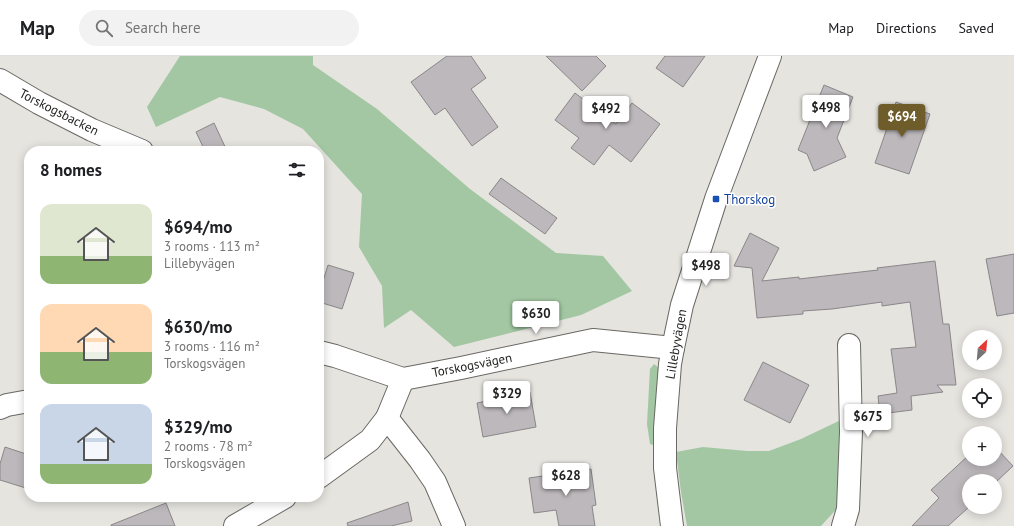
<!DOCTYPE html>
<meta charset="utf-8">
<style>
:root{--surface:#fff;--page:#f2f2f2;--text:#202124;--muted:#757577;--line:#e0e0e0;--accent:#6f5c2b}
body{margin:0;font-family:"PT Sans",sans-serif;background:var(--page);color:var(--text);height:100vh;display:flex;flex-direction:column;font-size:15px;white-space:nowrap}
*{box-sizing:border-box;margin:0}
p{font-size:13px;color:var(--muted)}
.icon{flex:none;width:22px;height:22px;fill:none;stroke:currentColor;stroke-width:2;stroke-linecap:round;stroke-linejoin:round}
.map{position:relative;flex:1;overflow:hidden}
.drawer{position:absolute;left:24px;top:90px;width:300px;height:356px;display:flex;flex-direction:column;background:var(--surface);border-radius:16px;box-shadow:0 2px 10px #0003}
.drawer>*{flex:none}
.needle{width:26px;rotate:26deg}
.controls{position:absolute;left:962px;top:274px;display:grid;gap:8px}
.controls a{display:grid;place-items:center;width:40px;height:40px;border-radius:50%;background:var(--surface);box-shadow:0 2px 10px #0003;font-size:20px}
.price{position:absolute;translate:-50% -34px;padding:0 9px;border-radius:4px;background:#fff;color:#222;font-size:13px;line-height:26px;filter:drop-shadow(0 1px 2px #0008)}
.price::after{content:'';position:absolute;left:50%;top:24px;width:12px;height:9px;margin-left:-6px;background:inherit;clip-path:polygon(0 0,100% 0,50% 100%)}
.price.on{background:var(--accent);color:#fff}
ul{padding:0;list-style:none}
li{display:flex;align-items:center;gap:12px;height:100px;padding:0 16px}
li span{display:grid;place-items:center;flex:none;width:112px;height:80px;border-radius:12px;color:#555}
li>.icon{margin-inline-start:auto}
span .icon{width:48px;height:48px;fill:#fffc;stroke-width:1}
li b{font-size:17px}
h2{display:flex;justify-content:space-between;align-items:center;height:48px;padding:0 16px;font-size:17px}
header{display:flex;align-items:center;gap:24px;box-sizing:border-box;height:56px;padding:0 20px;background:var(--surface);border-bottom:1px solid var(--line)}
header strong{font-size:19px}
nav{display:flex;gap:22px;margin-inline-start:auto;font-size:14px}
.search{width:280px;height:36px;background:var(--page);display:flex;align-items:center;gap:10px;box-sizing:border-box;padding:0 14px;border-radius:22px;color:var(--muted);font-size:15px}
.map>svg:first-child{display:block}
.green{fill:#a2c7a2}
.building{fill:#bdb8bb;stroke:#8b8689}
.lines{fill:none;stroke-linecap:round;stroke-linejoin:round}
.street-casing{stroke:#6a6864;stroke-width:24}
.street{stroke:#fff;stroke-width:22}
.transit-dot{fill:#1a4fb4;stroke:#fff;stroke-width:1.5}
.labels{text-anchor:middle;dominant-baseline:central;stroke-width:3;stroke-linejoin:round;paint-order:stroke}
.street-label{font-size:13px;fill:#1f1f1d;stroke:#fff}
.transit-label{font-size:13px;fill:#164399;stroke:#fff;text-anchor:start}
</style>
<header>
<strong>Map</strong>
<div class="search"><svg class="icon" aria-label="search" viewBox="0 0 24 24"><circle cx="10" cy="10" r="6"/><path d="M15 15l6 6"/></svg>Search here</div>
<nav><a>Map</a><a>Directions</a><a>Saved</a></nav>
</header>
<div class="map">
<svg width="1014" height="470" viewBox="0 0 1014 470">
<rect width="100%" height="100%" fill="#e5e4df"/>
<g class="green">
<polygon points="180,0 313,0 313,9 377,53 470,133 556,197 603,200 632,235 581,259 454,291 411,254 384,272 382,230 359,191 362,138 303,73 264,53 220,41 156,71 147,51"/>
<polygon points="654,308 659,312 654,364 654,387 652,389 650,388 647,368 650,313"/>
<polygon points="843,363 842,447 821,470 687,470 681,436 676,396 703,391 747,395 769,395 801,383"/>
</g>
<g class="building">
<polygon points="447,0 471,0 486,22 471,33 498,71 472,90 445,52 435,59 411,26"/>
<polygon points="546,0 596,0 606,10 582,35"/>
<polygon points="665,0 705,0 683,31 656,12"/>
<polygon points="824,29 853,41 837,82 846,101 814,115 807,98 798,94"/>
<polygon points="575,37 616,68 632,47 660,68 631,106 609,89 594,109 571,92 579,82 555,64"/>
<polygon points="896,46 930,58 909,118 875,107"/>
<polygon points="214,67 227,95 205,95 196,76"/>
<polygon points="501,122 557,162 545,178 489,138"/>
<polygon points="750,177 779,192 762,225 799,221 799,223 825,220 878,214 877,212 935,205 943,268 949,268 956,329 937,329 943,336 911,340 912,354 880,358 878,340 897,337 891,293 916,291 910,246 882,250 882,246 832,253 803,255 803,258 757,262 752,212 734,210"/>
<polygon points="1014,198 1014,257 997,260 986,203"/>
<polygon points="328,209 354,217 342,253 319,246 319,238"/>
<polygon points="763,306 809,329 790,367 744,344"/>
<polygon points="530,336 536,371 483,381 477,347"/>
<polygon points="5,391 29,399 29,433 0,424 0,408"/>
<polygon points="995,391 1013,410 995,427 995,425 969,425 969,451 948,470 912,470 939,442 931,434 969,399 969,403 995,403"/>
<polygon points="591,413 596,449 592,450 595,470 559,470 556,454 534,457 529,422"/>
<polygon points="408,446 412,465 391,470 348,470 347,467"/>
<polygon points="166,447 175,470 111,470 111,469"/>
</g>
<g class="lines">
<defs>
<g id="street">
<polyline points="0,24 39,47 92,74 142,95"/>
<polyline points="319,296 335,300 403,323 461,312 593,284 673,292"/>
<polyline points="0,352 7,349 29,345"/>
<polyline points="387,362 420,404 435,426 454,470"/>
<polyline points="319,421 370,384 387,362 403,323"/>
<polyline points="235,470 285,441"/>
<polyline points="672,470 665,412 665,372 670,308 673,292 682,249 716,143 770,0"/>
<polyline points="843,470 848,453 851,376 849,289"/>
</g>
</defs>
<use href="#street" class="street-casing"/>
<use href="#street" class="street"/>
</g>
<rect class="transit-dot" x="712" y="139" width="8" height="8" rx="2"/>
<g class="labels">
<g class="street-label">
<text transform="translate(59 56) rotate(27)">Torskogsbacken</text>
<text transform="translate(676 288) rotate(-80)">Lillebyvägen</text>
<text transform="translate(472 309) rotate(-11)">Torskogsvägen</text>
</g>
<g class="transit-label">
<text x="724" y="143">Thorskog</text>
</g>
</g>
</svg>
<div class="controls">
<a><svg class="needle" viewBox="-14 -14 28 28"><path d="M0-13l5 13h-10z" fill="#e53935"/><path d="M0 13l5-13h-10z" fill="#757577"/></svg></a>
<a><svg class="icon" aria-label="locate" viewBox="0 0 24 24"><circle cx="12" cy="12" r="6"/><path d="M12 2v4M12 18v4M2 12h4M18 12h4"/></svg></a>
<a>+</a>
<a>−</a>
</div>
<b class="price" style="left:826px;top:73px">$498</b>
<b class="price" style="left:606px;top:74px">$492</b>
<b class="price on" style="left:902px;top:82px">$694</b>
<b class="price" style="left:706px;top:231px">$498</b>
<b class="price" style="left:536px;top:279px">$630</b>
<b class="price" style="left:507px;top:359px">$329</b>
<b class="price" style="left:868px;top:382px">$675</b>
<b class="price" style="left:566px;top:441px">$628</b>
<section class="drawer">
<h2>8 homes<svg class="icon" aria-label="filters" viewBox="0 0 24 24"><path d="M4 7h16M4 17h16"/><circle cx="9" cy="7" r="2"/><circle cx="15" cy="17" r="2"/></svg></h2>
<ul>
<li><span style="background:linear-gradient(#dfe7d0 65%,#8fb573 0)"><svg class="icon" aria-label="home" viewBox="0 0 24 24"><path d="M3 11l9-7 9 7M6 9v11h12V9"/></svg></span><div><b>$694/mo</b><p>3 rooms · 113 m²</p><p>Lillebyvägen</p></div></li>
<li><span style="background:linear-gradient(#ffd9b3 60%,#8fb573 0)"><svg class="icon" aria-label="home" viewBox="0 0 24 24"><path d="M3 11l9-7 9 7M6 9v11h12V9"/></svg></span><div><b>$630/mo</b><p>3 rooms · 116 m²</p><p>Torskogsvägen</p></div></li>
<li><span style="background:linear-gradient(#c9d6e8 75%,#8fb573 0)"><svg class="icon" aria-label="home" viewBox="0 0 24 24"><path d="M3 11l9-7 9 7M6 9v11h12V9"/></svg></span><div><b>$329/mo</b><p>2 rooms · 78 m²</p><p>Torskogsvägen</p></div></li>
</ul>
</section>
</div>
